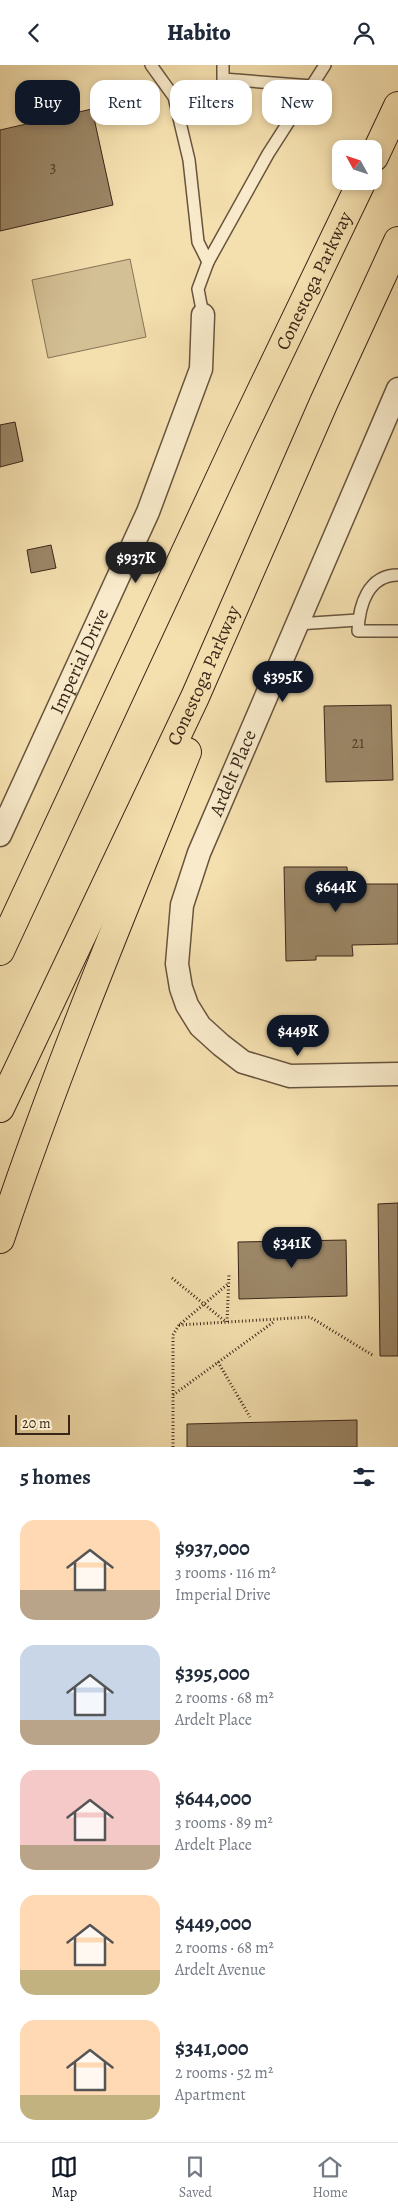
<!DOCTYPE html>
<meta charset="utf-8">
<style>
:root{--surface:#fff;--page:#f6f6f7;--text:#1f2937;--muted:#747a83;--line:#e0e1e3;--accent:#111827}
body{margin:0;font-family:Alegreya,serif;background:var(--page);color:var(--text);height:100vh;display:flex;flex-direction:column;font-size:19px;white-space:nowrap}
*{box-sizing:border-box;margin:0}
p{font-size:16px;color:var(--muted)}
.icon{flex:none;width:28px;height:28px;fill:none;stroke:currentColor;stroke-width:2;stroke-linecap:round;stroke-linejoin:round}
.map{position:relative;height:1382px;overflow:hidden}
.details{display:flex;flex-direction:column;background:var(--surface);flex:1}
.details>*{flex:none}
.guide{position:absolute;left:15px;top:15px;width:369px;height:45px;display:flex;gap:10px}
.needle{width:32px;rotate:310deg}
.controls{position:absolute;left:332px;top:75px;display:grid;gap:10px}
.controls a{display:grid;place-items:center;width:50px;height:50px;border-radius:10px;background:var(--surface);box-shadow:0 2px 8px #0003;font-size:25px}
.scale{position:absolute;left:15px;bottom:12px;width:55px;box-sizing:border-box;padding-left:5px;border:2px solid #3a2619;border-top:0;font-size:14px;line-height:18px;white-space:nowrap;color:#3a2619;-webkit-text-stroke:4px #f8eaca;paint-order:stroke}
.price{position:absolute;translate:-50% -42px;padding:0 11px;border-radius:18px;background:var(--accent);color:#fff;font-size:16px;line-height:32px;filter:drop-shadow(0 1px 2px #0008)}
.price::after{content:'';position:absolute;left:50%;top:30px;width:15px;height:11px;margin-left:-8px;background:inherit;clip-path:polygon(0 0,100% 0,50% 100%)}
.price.on{background:#222;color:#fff}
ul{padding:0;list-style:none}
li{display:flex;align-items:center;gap:15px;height:125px;padding:0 20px}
li span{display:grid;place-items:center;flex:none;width:140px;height:100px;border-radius:15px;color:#555}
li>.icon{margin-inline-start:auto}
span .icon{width:60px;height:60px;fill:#fffc;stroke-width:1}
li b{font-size:21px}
h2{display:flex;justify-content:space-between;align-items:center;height:60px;padding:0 20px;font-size:21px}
.chip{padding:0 18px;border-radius:15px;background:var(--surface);box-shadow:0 2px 8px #0003;font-size:18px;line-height:45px}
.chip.on{background:var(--accent);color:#fff}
header{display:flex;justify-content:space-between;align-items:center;height:65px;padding:0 20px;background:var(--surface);font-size:22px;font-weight:800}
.menu{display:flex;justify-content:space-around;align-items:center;height:70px;border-top:1px solid var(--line);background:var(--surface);font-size:14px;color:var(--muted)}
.menu a{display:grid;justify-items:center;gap:2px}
.menu .on{color:var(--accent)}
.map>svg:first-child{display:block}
.green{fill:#d4c095;stroke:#877357}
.building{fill:#9b8666;stroke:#3a2619}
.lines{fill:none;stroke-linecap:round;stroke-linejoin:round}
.lane-casing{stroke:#68543e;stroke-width:14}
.street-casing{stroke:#68543e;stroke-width:25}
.highway-casing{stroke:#3a2619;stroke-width:30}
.path{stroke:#3a2619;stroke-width:3;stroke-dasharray:1 2.5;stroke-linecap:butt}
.lane{stroke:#f8eaca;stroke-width:11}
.street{stroke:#f8eaca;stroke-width:22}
.highway{stroke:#f4dfae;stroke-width:28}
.labels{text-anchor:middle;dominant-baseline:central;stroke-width:4;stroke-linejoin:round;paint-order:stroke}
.number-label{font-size:16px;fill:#523e2c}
.street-label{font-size:19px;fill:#3a2619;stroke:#f8eaca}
</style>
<header><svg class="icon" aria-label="back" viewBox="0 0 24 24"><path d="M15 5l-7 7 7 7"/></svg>Habito<svg class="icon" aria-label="person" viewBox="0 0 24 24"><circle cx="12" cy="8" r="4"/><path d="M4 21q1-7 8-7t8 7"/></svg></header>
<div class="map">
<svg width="398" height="1382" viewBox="0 0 398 1382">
<rect width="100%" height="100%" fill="#f4dfae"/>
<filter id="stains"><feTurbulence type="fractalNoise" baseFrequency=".004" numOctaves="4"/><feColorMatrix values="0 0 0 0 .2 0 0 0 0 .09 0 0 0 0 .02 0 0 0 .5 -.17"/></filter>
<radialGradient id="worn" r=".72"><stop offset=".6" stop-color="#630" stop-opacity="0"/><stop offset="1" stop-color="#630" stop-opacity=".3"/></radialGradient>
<polygon class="green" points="130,194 146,272 48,293 32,215"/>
<g class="building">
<polygon points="92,44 113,140 0,166 0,65"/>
<polygon points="15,357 23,396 0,402 0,360"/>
<polygon points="51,480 56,503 31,508 27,485"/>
<polygon points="391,640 393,715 326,717 324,641"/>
<polygon points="284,802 347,802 348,819 398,819 398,879 352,880 353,891 316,891 316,895 286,896"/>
<polygon points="398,1138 398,1291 380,1291 378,1139"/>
<polygon points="346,1175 347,1231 239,1234 238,1177"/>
<polygon points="357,1355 357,1382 187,1382 187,1359"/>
</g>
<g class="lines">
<defs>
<g id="lane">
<polyline points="151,0 174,32 189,95 198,177 208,197"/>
<polyline points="223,0 223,14 312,21"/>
<polyline points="203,250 198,224 208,197 268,89 325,0"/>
<path d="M 398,510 C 368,510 359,540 358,566 L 398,566"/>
<polyline points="297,559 358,555"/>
</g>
<g id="street">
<polyline points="398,324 199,788 182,840 177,899 181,923 187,940 200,961 221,980 243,997 290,1011 398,1009"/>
<path id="s1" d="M 0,770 L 148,447 L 201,304 L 203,250"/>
</g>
<g id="highway">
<polyline points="374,92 398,41"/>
<path id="s2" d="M 0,886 L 240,370 L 362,116"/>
<path id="s3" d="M 0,1043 L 195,632 L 324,337 L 398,176"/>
<path d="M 0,1174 C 55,1009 122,848 187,687"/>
</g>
</defs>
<use href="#lane" class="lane-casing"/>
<use href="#street" class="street-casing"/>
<use href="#highway" class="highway-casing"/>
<g class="path">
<polyline points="172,1213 226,1257"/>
<polyline points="227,1257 229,1210"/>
<polyline points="179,1260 310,1252 374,1291"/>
<polyline points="218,1297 250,1352"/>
<polyline points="173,1330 275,1256"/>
<polyline points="173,1382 173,1270 179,1260 229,1218"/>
</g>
<use href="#lane" class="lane"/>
<use href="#street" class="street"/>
<use href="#highway" class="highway"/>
</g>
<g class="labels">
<g class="number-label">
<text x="53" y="102">3</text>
<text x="358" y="678">21</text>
</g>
<g class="street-label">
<text stroke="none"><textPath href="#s2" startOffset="740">Conestoga Parkway</textPath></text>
<text stroke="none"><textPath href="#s1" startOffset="191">Imperial Drive</textPath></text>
<text stroke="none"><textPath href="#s3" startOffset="478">Conestoga Parkway</textPath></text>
<text transform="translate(233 708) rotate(-67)">Ardelt Place</text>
</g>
</g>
<rect width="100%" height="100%" filter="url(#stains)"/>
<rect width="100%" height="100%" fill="url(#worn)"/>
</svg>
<div class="controls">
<a><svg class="needle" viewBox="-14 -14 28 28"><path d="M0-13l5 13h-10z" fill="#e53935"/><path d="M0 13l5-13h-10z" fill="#747a83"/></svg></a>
</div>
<div class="scale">20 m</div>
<b class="price on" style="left:136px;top:519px">$937K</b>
<b class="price" style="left:283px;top:638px">$395K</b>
<b class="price" style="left:336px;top:848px">$644K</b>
<b class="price" style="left:298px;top:992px">$449K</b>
<b class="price" style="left:292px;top:1204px">$341K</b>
<div class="guide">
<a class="chip on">Buy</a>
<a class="chip">Rent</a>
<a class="chip">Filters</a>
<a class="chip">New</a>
</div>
</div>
<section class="details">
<h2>5 homes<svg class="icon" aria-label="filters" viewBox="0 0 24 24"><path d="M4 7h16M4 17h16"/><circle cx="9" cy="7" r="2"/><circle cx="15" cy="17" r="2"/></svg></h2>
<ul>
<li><span style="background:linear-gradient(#ffd9b3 70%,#b9a48a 0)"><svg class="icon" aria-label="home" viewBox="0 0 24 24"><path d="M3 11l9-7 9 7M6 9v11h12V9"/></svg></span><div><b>$937,000</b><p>3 rooms · 116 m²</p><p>Imperial Drive</p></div></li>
<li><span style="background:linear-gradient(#c9d6e8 75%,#b9a48a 0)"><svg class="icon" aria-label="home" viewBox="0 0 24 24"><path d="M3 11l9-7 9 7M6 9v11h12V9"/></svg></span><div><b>$395,000</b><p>2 rooms · 68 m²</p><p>Ardelt Place</p></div></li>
<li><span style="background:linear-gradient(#f6c9c9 75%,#b9a48a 0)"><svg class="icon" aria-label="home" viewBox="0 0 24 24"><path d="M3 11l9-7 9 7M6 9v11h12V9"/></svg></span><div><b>$644,000</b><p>3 rooms · 89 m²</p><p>Ardelt Place</p></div></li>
<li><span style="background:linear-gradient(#ffd9b3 75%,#c2b280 0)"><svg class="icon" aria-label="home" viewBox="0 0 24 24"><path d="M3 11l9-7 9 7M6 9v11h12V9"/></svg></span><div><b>$449,000</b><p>2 rooms · 68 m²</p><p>Ardelt Avenue</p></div></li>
<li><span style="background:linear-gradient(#ffd9b3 75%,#c2b280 0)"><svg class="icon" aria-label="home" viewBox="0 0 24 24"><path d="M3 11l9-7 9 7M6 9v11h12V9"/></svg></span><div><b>$341,000</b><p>2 rooms · 52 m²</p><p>Apartment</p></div></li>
</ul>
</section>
<nav class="menu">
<a class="on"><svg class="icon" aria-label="map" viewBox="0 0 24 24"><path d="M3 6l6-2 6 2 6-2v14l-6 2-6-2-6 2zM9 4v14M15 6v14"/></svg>Map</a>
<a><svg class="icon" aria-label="saved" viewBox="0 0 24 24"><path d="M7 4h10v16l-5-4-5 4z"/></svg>Saved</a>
<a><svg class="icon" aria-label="home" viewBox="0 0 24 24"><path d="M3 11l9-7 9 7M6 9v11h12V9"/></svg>Home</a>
</nav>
